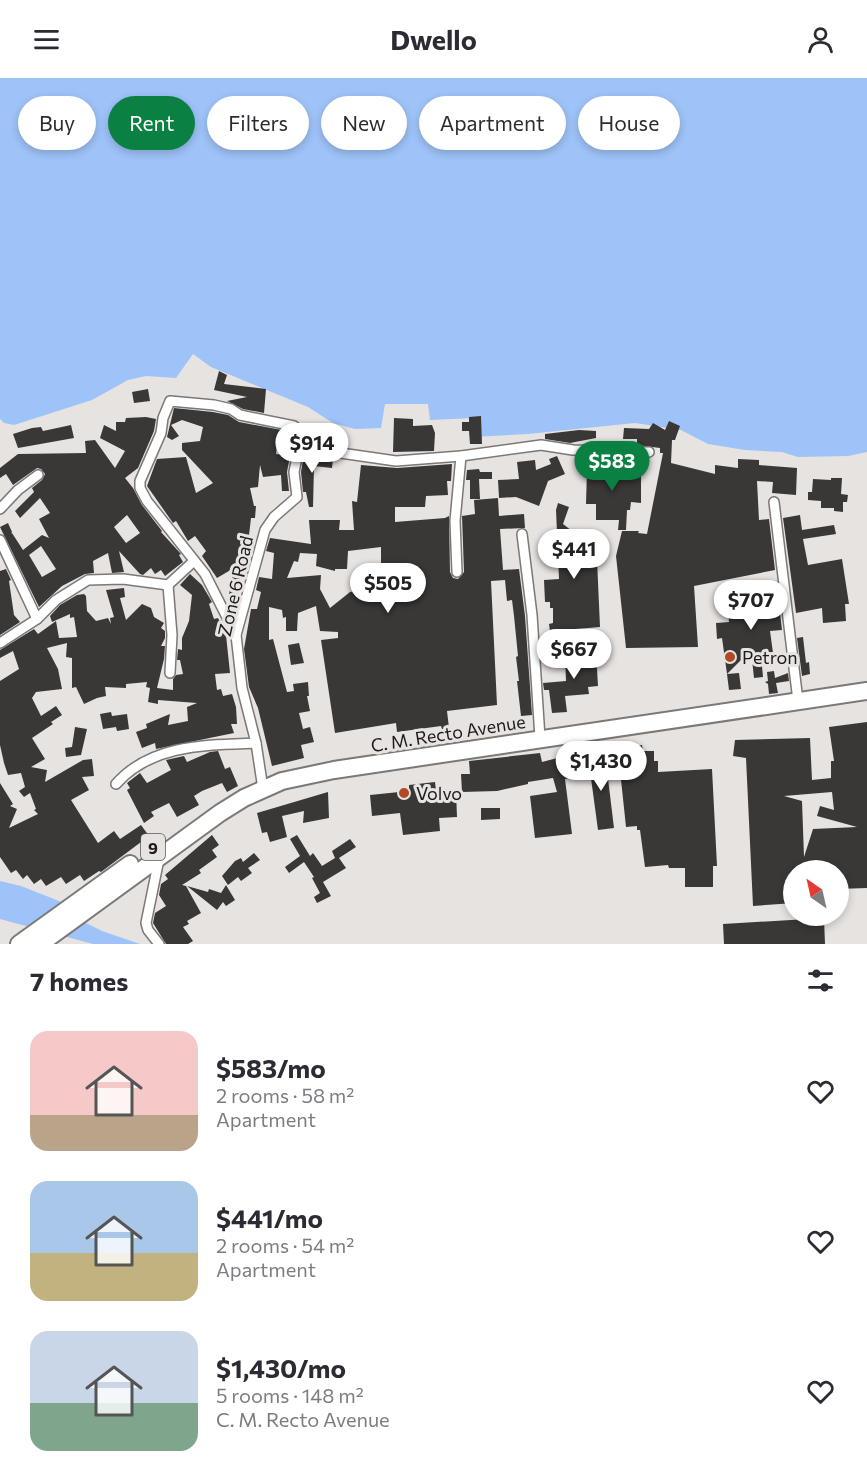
<!DOCTYPE html>
<meta charset="utf-8">
<style>
:root{--surface:#fff;--page:#f7f7f7;--text:#2b2b33;--muted:#7c7c81;--accent:#0b8043}
body{margin:0;font-family:Commissioner,sans-serif;background:var(--page);color:var(--text);height:100vh;display:flex;flex-direction:column;font-size:22px;white-space:nowrap}
*{box-sizing:border-box;margin:0}
p{font-size:20px;color:var(--muted)}
.icon{flex:none;width:33px;height:33px;fill:none;stroke:currentColor;stroke-width:2;stroke-linecap:round;stroke-linejoin:round}
.map{position:relative;height:866px;overflow:hidden}
.details{display:flex;flex-direction:column;background:var(--surface);flex:1}
.details>*{flex:none}
.hud{position:absolute;left:18px;top:18px;width:831px;height:54px;display:flex;gap:12px}
.needle{width:39px;rotate:326deg}
.fabs{position:absolute;left:783px;top:782px;display:grid;gap:12px}
.fabs a{display:grid;place-items:center;width:66px;height:66px;border-radius:50%;background:var(--surface);box-shadow:0 3px 9px #0003;font-size:30px}
.price{position:absolute;translate:-50% -51px;padding:0 14px;border-radius:21px;background:#fff;color:#222;font-size:20px;line-height:39px;filter:drop-shadow(0 2px 3px #0008)}
.price::after{content:'';position:absolute;left:50%;top:36px;width:18px;height:14px;margin-left:-9px;background:inherit;clip-path:polygon(0 0,100% 0,50% 100%)}
.price.active{background:var(--accent);color:#fff}
ul{padding:0;list-style:none}
li{display:flex;align-items:center;gap:18px;height:150px;padding:0 30px}
li span{display:grid;place-items:center;flex:none;width:168px;height:120px;border-radius:18px;color:#555}
li>.icon{margin-inline-start:auto}
span .icon{width:72px;height:72px;fill:#fffc;stroke-width:1}
li b{font-size:26px}
h2{display:flex;justify-content:space-between;align-items:center;height:72px;padding:0 30px;font-size:26px}
.pill{padding:0 21px;border-radius:27px;background:var(--surface);box-shadow:0 3px 9px #0003;font-size:21px;line-height:54px}
.pill.active{background:var(--accent);color:#fff}
header{display:flex;justify-content:space-between;align-items:center;height:78px;padding:0 30px;background:var(--surface);font-size:27px;font-weight:700}
.map>svg:first-child{display:block}
.water{fill:#9ec3f8}
.building{fill:#3a3836;fill-rule:evenodd}
.lines{fill:none;stroke-linecap:round;stroke-linejoin:round}
.street-casing{stroke:#7b7876;stroke-width:12}
.highway-casing{stroke:#7b7876;stroke-width:20}
.street{stroke:#fff;stroke-width:9}
.highway{stroke:#fff;stroke-width:16}
.poi-dot{fill:#b14a24;stroke:#e7e3e1;stroke-width:2}
.labels{text-anchor:middle;dominant-baseline:central;stroke-width:6;stroke-linejoin:round;paint-order:stroke}
.shield{fill:#e7e3e1;stroke:#595656;stroke-width:1.5}
.shield-label{font-size:16px;font-weight:bold;fill:#1c1a1a}
.street-label{font-size:18px;fill:#1c1a1a;stroke:#e7e3e1}
.poi-label{font-size:18px;fill:#1c1a1a;stroke:#e7e3e1;text-anchor:start}
</style>
<header><svg class="icon" aria-label="menu" viewBox="0 0 24 24"><path d="M4 6h16M4 12h16M4 18h16"/></svg>Dwello<svg class="icon" aria-label="person" viewBox="0 0 24 24"><circle cx="12" cy="8" r="4"/><path d="M4 21q1-7 8-7t8 7"/></svg></header>
<div class="map">
<svg width="867" height="866" viewBox="0 0 867 866">
<rect width="100%" height="100%" fill="#e7e3e1"/>
<g class="water">
<polygon points="0,0 867,0 867,374 848,378 798,379 782,374 745,372 708,366 681,352 635,345 528,356 474,359 474,340 430,342 428,326 385,326 381,350 355,351 333,345 308,329 211,289 193,276 176,300 146,298 128,302 92,322 14,347 4,345 0,341"/>
<polygon points="0,803 21,808 59,823 86,845 102,853 140,866 93,866 0,841"/>
</g>
<g class="building">
<polygon points="219,293 227,297 224,306 266,311 264,335 243,331 227,323 247,319 214,312"/>
<polygon points="148,311 150,323 134,325 132,314"/>
<polygon points="174,330 213,334 228,337 239,344 287,353 286,359 278,357 276,376 290,378 287,394 289,413 282,413 281,397 263,399 260,387 258,409 250,410 254,428 256,428 255,440 251,440 246,483 245,488 242,487 234,538 228,522 234,490 217,500 202,478 206,473 195,458 188,463 176,443 173,445 147,408 157,381 186,379 196,415 213,405 182,372 182,365 200,363 203,349 182,342 171,347 179,358 172,362 167,359"/>
<polygon points="481,338 482,366 470,366 469,353 462,353 462,344 469,344 469,339"/>
<path d="M 146,339 L 156,341 L 154,353 L 138,390 L 125,400 L 133,410 L 142,427 L 162,453 L 161,454 L 181,476 L 179,477 L 183,484 L 165,498 L 161,492 L 155,496 L 151,490 L 143,497 L 140,496 L 119,473 L 124,494 L 112,495 L 108,475 L 93,483 L 94,495 L 85,496 L 62,508 L 39,529 L 0,449 L 8,445 L 12,454 L 11,456 L 12,455 L 23,472 L 42,457 L 49,460 L 39,441 L 50,435 L 40,420 L 20,440 L 15,433 L 34,414 L 32,410 L 42,402 L 45,396 L 41,391 L 37,390 L 13,407 L 6,396 L 0,400 L 0,390 L 18,376 L 86,375 L 85,363 L 95,362 L 115,390 L 125,373 L 100,360 L 104,347 L 116,353 L 116,344 L 125,344 L 126,340 ZM 127,437 L 140,455 L 126,465 L 114,449 ZM 41,468 L 56,491 L 42,499 L 29,477 Z"/>
<polygon points="394,340 413,341 413,348 432,347 435,355 434,373 393,374"/>
<polygon points="669,343 680,348 675,362 672,362 671,385 715,396 715,387 738,390 738,381 759,382 759,387 797,390 796,417 772,415 773,404 757,403 759,442 769,441 775,492 694,508 698,569 626,570 616,478 622,453 639,453 638,455 647,456 663,375 660,375 660,370 637,367 637,361 623,361 624,350 649,351 653,345 665,352"/>
<polygon points="71,347 74,360 18,370 13,356 32,350 41,349 43,353"/>
<polygon points="579,352 596,353 596,360 570,365 545,361 545,356"/>
<polygon points="316,356 343,360 341,367 314,364"/>
<polygon points="304,377 333,381 332,390 314,388 313,429 309,429 306,414 303,414 301,394"/>
<polygon points="557,378 565,396 548,403 539,428 516,419 499,420 498,402 519,401 517,384 535,382 536,392 551,386 549,381"/>
<path d="M 452,386 L 451,403 L 447,403 L 448,417 L 426,418 L 425,429 L 395,429 L 395,444 L 445,440 L 449,438 L 450,494 L 453,500 L 458,501 L 464,494 L 462,438 L 475,436 L 474,422 L 498,420 L 499,438 L 524,436 L 525,450 L 500,451 L 503,492 L 519,491 L 525,538 L 532,637 L 521,638 L 517,603 L 519,603 L 516,579 L 518,578 L 514,538 L 512,522 L 507,523 L 505,502 L 491,503 L 497,627 L 447,633 L 449,650 L 442,651 L 441,648 L 397,654 L 396,645 L 335,655 L 321,562 L 338,560 L 338,554 L 320,553 L 316,528 L 298,535 L 297,553 L 286,553 L 286,539 L 283,540 L 282,532 L 269,529 L 269,562 L 273,561 L 287,614 L 294,613 L 293,606 L 308,604 L 309,618 L 307,618 L 310,633 L 299,635 L 303,651 L 310,649 L 314,664 L 301,667 L 304,680 L 272,688 L 258,630 L 249,609 L 244,571 L 251,531 L 257,531 L 261,514 L 256,512 L 259,499 L 272,501 L 274,475 L 266,473 L 270,460 L 311,466 L 309,442 L 340,442 L 339,452 L 354,452 L 352,423 L 357,424 L 361,387 L 397,390 ZM 381,469 L 381,485 L 360,488 L 361,497 L 385,494 L 386,498 L 397,496 L 400,513 L 371,517 L 370,511 L 350,514 L 330,530 L 320,511 L 321,497 L 287,500 L 294,483 L 298,484 L 300,475 L 317,476 L 316,488 L 335,493 L 335,491 L 347,491 L 348,473 Z"/>
<polygon points="589,386 610,387 610,389 624,390 624,395 641,396 641,425 631,424 630,432 627,432 626,452 618,452 619,442 596,442 596,426 586,426 587,391 589,391"/>
<polygon points="479,391 480,394 492,394 492,401 479,401 480,421 470,421 470,402 466,402 467,392"/>
<polygon points="831,400 842,400 841,416 848,417 847,424 843,424 843,434 834,433 834,430 821,430 821,423 808,422 808,414 812,414 813,401 831,402"/>
<polygon points="558,425 569,429 563,446 581,460 596,459 600,549 550,553 549,546 553,545 553,530 550,530 550,524 545,524 544,502 559,501 556,432"/>
<polygon points="800,437 802,452 834,447 836,456 803,461 808,487 842,481 849,526 845,526 846,543 823,545 822,530 796,535 783,440"/>
<polygon points="6,491 11,502 9,503 14,537 20,544 0,557 0,493"/>
<polygon points="190,496 202,507 212,524 209,526 214,541 218,540 226,557 230,595 215,596 217,612 221,611 223,618 232,616 236,629 237,646 231,646 234,655 156,671 155,665 142,670 136,654 147,650 146,646 170,636 168,647 188,643 187,629 197,625 158,622 158,626 148,624 150,610 146,609 147,604 126,606 126,610 105,609 106,618 97,620 84,626 76,609 72,610 72,580 66,579 67,565 47,570 58,591 62,611 36,614 32,620 41,638 56,628 62,637 51,644 53,646 32,660 45,681 31,689 47,692 45,704 83,682 92,681 94,698 82,699 89,712 71,722 98,765 114,753 120,761 141,747 149,758 101,794 99,793 84,803 80,797 66,806 61,799 46,808 41,801 34,806 27,797 23,801 16,792 11,795 0,779 0,705 13,726 10,728 17,731 9,750 38,736 34,732 36,731 30,715 24,719 19,713 25,709 21,695 8,697 4,685 0,667 0,603 19,591 13,573 0,580 0,572 34,551 38,556 56,543 59,560 77,559 74,539 70,540 70,536 52,544 50,538 60,527 77,517 84,516 86,518 87,533 96,543 108,540 111,546 110,540 114,539 106,512 124,510 125,519 120,520 126,542 142,526 151,530 154,539 164,545 161,550 165,553 165,560 161,568 165,568 164,581 157,610 173,612 173,601 176,597 183,596 180,582 177,582 178,571 182,572 182,560 189,543 192,517 180,507"/>
<polygon points="772,509 777,509 782,552 770,553 773,575 761,577 763,599 754,600 751,572 727,596 722,560 717,561 716,545 729,544 728,534 738,533 737,524 754,523 753,518 773,516"/>
<polygon points="803,559 806,585 809,584 810,596 802,598 797,560"/>
<polygon points="299,565 304,585 291,587 288,567"/>
<polygon points="596,574 598,608 588,609 589,616 565,618 567,634 552,635 549,612 544,612 543,605 566,603 565,576"/>
<polygon points="774,593 775,600 788,595 789,603 776,605 778,615 769,616 768,606 765,604 768,603 767,594"/>
<polygon points="739,595 741,611 729,612 727,596"/>
<polygon points="111,634 112,638 127,636 129,651 117,653 116,649 103,651 100,636"/>
<path d="M 867,644 L 867,810 L 838,811 L 838,792 L 794,792 L 794,825 L 753,828 L 746,680 L 733,678 L 735,662 L 810,660 L 812,702 L 831,700 L 831,683 L 834,683 L 829,649 ZM 832,714 L 834,732 L 820,728 L 817,738 L 857,749 L 813,751 L 804,779 L 802,723 L 784,718 Z"/>
<polygon points="75,649 87,651 81,677 66,679 65,670 72,669"/>
<polygon points="642,667 643,673 654,673 654,683 658,683 658,694 712,691 717,788 713,788 713,809 685,809 685,790 669,790 668,787 645,789 640,752 637,752 637,748 626,749 618,673"/>
<polygon points="218,673 225,691 230,689 238,708 227,714 222,705 202,713 194,718 199,727 177,739 169,725 151,734 154,738 144,745 127,712 130,710 127,705 140,695 147,705 171,692 166,682 184,678 187,684 210,674"/>
<polygon points="540,675 542,684 565,678 570,700 565,701 572,756 535,760 530,718 557,714 553,700 528,704 528,706 497,713 462,714 461,696 470,696 469,683"/>
<polygon points="605,676 614,750 598,752 588,678"/>
<polygon points="435,704 436,713 456,713 457,739 439,740 440,753 403,757 400,735 372,738 370,717 409,713 409,707"/>
<polygon points="328,714 329,740 303,745 304,733 282,738 287,759 270,764 267,754 262,755 257,735"/>
<polygon points="481,730 500,730 500,741 481,742"/>
<polygon points="212,757 219,767 212,772 217,779 199,792 201,795 182,807 186,808 201,835 187,843 189,846 183,849 193,863 188,866 166,866 153,845 155,835 166,828 159,817 161,806 168,801 165,797"/>
<polygon points="297,757 310,778 313,775 322,788 335,780 332,773 350,761 356,769 339,780 346,790 323,804 331,818 317,825 314,819 320,815 312,800 314,799 304,784 289,795 285,789 300,778 290,761"/>
<polygon points="254,775 260,782 248,790 252,795 241,803 238,799 228,807 222,798 235,783 241,780 243,784"/>
<polygon points="226,807 235,822 226,828 223,824 217,832 187,808 208,814 209,811 221,815"/>
<polygon points="824,840 825,866 724,866 723,846"/>
</g>
<g class="lines">
<defs>
<g id="street">
<polyline points="774,424 798,623"/>
<polyline points="0,431 18,412 38,397"/>
<polyline points="522,456 532,537 540,660"/>
<polyline points="0,462 37,541"/>
<polyline points="457,494 455,443 461,378"/>
<polyline points="168,507 172,557 170,595"/>
<polyline points="236,557 205,496 147,423 140,410 140,403 161,355 163,340 170,323 214,327 231,331 240,337 294,348 300,354 299,369"/>
<polyline points="0,565 37,541 56,522 88,502 123,501 168,507 194,483"/>
<path d="M 116,706 C 151,666 207,667 256,665"/>
<polyline points="263,711 256,665 242,610 236,557 265,452 274,439 297,419 294,394 299,369 396,383 461,378 541,367 573,372 649,374"/>
<polyline points="159,866 148,852 146,845 159,781"/>
</g>
<g id="highway">
<polyline points="19,866 130,786"/>
<polyline points="40,866 220,735 244,720 282,703 334,692 867,613"/>
</g>
</defs>
<use href="#street" class="street-casing"/>
<use href="#highway" class="highway-casing"/>
<use href="#street" class="street"/>
<use href="#highway" class="highway"/>
</g>
<g class="poi-dot">
<circle cx="730" cy="579" r="6"/>
<circle cx="404" cy="715" r="6"/>
</g>
<g class="labels">
<rect class="shield" x="141" y="756" width="24" height="26" rx="4.5"/>
<g class="shield-label">
<text x="153" y="769">9</text>
</g>
<g class="street-label">
<text transform="translate(235 508) rotate(-77)">Zone 6 Road</text>
<text transform="translate(448 655) rotate(-9)">C. M. Recto Avenue</text>
</g>
<g class="poi-label">
<text x="742" y="579">Petron</text>
<text x="416" y="715">Volvo</text>
</g>
</g>
</svg>
<div class="fabs">
<a><svg class="needle" viewBox="-14 -14 28 28"><path d="M0-13l5 13h-10z" fill="#e53935"/><path d="M0 13l5-13h-10z" fill="#7c7c81"/></svg></a>
</div>
<b class="price" style="left:312px;top:396px">$914</b>
<b class="price active" style="left:612px;top:414px">$583</b>
<b class="price" style="left:574px;top:502px">$441</b>
<b class="price" style="left:388px;top:536px">$505</b>
<b class="price" style="left:751px;top:553px">$707</b>
<b class="price" style="left:574px;top:602px">$667</b>
<b class="price" style="left:601px;top:714px">$1,430</b>
<div class="hud">
<a class="pill">Buy</a>
<a class="pill active">Rent</a>
<a class="pill">Filters</a>
<a class="pill">New</a>
<a class="pill">Apartment</a>
<a class="pill">House</a>
</div>
</div>
<section class="details">
<h2>7 homes<svg class="icon" aria-label="filters" viewBox="0 0 24 24"><path d="M4 7h16M4 17h16"/><circle cx="9" cy="7" r="2"/><circle cx="15" cy="17" r="2"/></svg></h2>
<ul>
<li><span style="background:linear-gradient(#f6c9c9 70%,#b9a48a 0)"><svg class="icon" aria-label="home" viewBox="0 0 24 24"><path d="M3 11l9-7 9 7M6 9v11h12V9"/></svg></span><div><b>$583/mo</b><p>2 rooms · 58 m²</p><p>Apartment</p></div><svg class="icon" aria-label="heart" viewBox="0 0 24 24"><path d="M12 20l-8-8c-3-5 5-10 8-4 3-6 11-1 8 4z"/></svg></li>
<li><span style="background:linear-gradient(#a9c7e8 60%,#c2b280 0)"><svg class="icon" aria-label="home" viewBox="0 0 24 24"><path d="M3 11l9-7 9 7M6 9v11h12V9"/></svg></span><div><b>$441/mo</b><p>2 rooms · 54 m²</p><p>Apartment</p></div><svg class="icon" aria-label="heart" viewBox="0 0 24 24"><path d="M12 20l-8-8c-3-5 5-10 8-4 3-6 11-1 8 4z"/></svg></li>
<li><span style="background:linear-gradient(#c9d6e8 60%,#7fa58c 0)"><svg class="icon" aria-label="home" viewBox="0 0 24 24"><path d="M3 11l9-7 9 7M6 9v11h12V9"/></svg></span><div><b>$1,430/mo</b><p>5 rooms · 148 m²</p><p>C. M. Recto Avenue</p></div><svg class="icon" aria-label="heart" viewBox="0 0 24 24"><path d="M12 20l-8-8c-3-5 5-10 8-4 3-6 11-1 8 4z"/></svg></li>
</ul>
</section>
